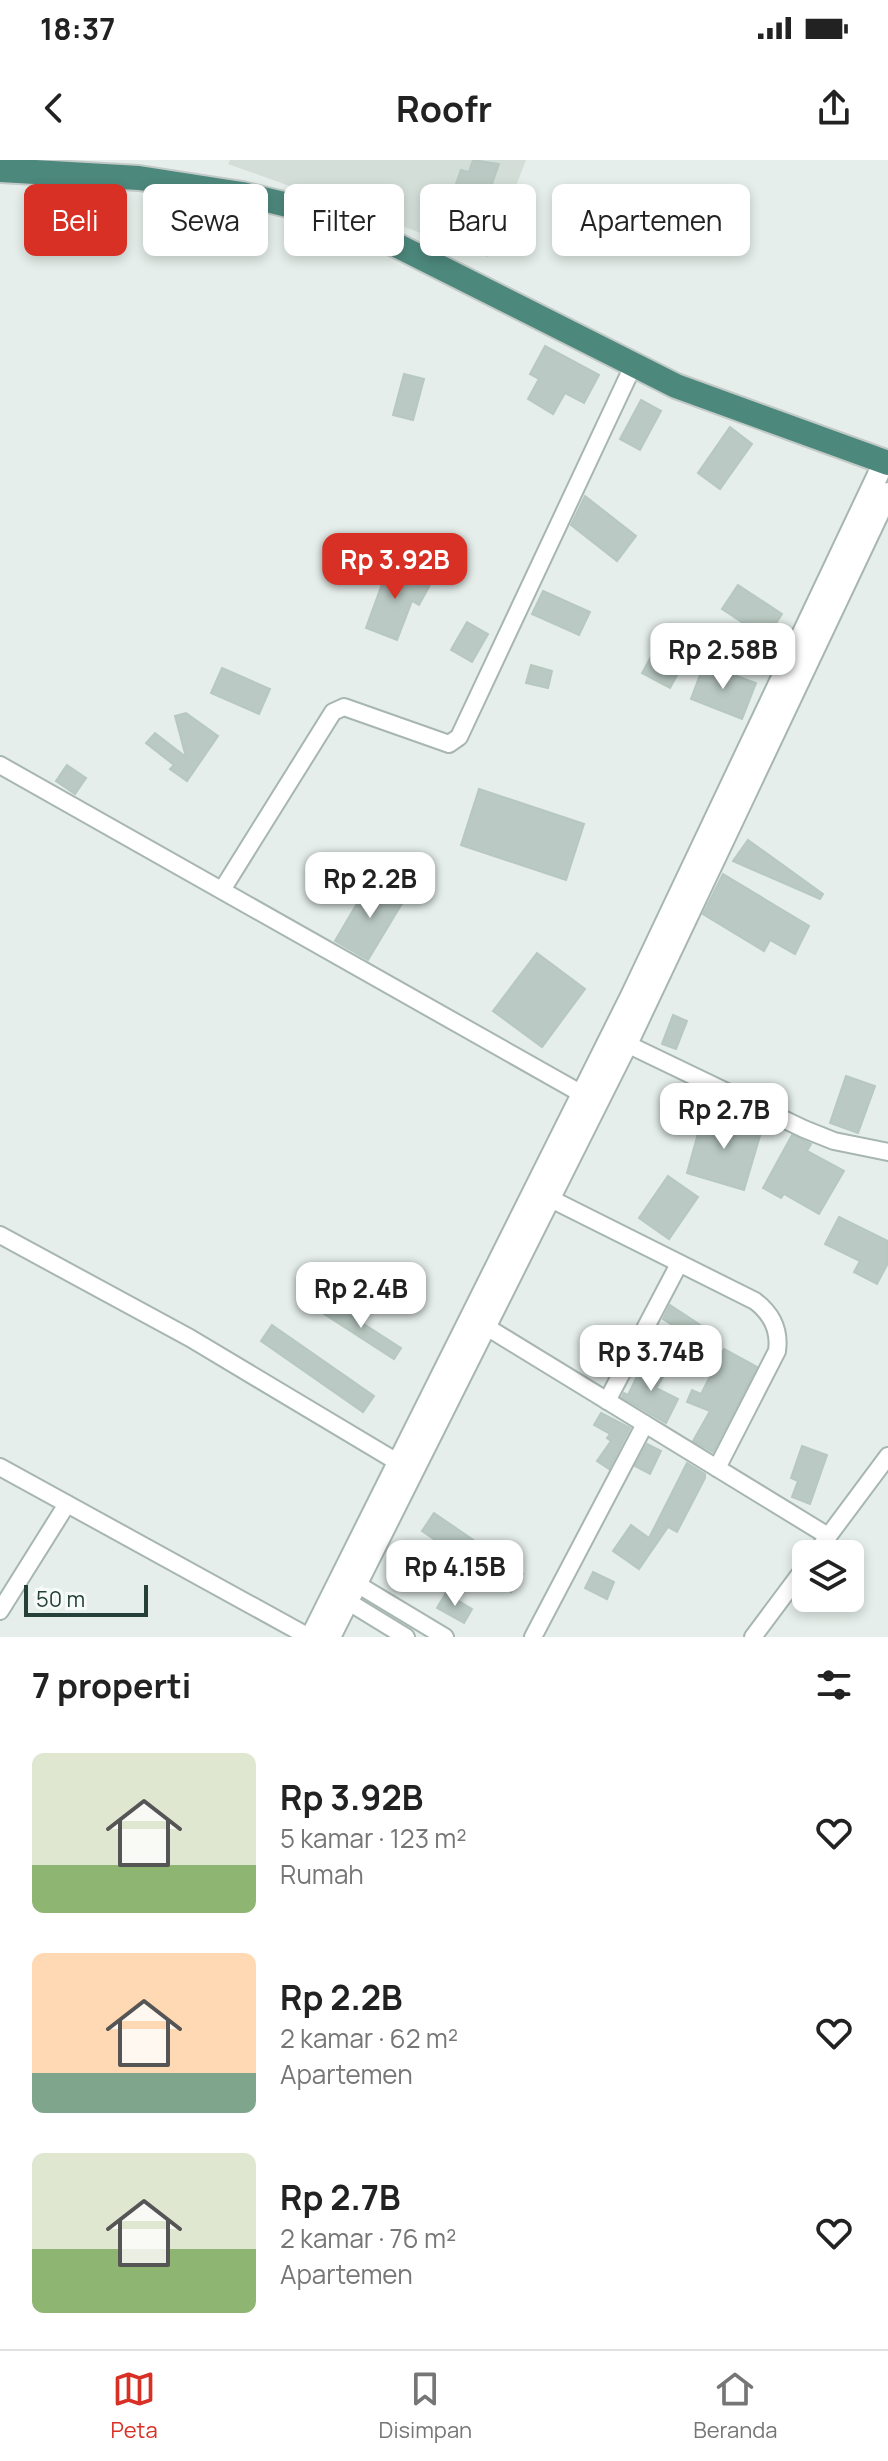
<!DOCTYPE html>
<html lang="id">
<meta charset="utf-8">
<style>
:root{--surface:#fff;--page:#f6f6f6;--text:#222;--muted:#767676;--line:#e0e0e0;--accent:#d93025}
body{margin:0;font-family:Manrope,sans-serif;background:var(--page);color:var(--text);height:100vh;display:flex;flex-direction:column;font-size:30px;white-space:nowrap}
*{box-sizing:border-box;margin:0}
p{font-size:26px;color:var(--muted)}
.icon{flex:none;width:44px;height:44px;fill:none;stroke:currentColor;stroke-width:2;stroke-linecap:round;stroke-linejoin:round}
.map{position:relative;height:1477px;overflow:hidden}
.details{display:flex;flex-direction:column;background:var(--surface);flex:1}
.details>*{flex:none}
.top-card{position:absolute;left:24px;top:24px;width:840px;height:72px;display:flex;gap:16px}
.buttons{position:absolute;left:792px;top:1380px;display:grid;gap:16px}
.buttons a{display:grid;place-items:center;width:72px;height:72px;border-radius:12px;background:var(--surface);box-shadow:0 4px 12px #0003;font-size:40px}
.scale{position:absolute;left:24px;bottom:20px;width:124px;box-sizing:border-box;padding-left:8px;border:4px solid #244039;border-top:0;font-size:22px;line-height:28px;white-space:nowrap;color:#244039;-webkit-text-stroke:6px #f6faf8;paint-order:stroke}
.price{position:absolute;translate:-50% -68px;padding:0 18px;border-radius:16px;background:#fff;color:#222;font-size:26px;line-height:52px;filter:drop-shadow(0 2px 4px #0008)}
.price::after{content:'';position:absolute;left:50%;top:48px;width:24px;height:18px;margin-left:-12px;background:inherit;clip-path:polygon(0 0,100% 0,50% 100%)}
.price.current{background:var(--accent);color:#fff}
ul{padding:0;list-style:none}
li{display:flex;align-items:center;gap:24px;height:200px;padding:0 32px}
li span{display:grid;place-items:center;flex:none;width:224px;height:160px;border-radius:12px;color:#555}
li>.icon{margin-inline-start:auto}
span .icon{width:96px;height:96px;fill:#fffc;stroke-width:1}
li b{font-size:34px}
h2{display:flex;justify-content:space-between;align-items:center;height:96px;padding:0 32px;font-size:34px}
.pill{padding:0 28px;border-radius:12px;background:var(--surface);box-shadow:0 4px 12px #0003;font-size:28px;line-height:72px}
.pill.current{background:var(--accent);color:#fff}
.status{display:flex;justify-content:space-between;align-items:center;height:56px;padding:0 40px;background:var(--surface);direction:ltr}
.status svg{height:22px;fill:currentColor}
header{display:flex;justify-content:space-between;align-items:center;height:104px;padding:0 32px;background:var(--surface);font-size:36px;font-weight:700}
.tab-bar{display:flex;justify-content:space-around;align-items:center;height:112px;border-top:2px solid var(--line);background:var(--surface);font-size:22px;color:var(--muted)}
.tab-bar a{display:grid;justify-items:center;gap:4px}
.tab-bar .current{color:var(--accent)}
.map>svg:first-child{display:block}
.built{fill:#d3ded9}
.building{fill:#bac9c3;stroke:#b7c8c1;stroke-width:2}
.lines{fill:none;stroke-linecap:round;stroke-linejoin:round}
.minor-casing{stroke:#a7b6b1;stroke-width:20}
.tertiary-casing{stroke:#a7b6b1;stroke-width:24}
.trunk-casing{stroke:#c2cac8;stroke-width:28}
.minor{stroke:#fff;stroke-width:16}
.tertiary{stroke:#fff;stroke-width:20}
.trunk{stroke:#4d887c;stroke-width:24}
</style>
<div class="status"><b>18:37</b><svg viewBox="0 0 49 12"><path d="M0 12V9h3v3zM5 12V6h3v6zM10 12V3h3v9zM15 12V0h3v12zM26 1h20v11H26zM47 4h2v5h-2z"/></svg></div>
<header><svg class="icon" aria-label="back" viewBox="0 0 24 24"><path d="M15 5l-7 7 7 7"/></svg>Roofr<svg class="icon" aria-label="share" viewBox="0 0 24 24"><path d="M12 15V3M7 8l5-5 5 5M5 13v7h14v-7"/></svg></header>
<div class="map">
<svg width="888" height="1477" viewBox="0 0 888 1477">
<rect width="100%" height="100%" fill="#e5eeea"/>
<polygon class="built" points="230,0 526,0 488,97 228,4"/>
<g class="building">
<polygon points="473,0 499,4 477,66 445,55 461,10 469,12"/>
<polygon points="545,186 599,215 584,243 565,233 553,254 528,239 539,219 530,214"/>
<polygon points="404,214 424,219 413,260 393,255"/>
<polygon points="641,240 661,251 640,290 620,279"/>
<polygon points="730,267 752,284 720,329 698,313"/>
<polygon points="585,336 636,376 617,401 571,365"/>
<polygon points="390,402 430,425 419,445 412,441 397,480 366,468 382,424 378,422"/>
<polygon points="738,425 782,454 766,478 722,449"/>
<polygon points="543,431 590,452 579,475 532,454"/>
<polygon points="467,462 488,474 472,502 451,490"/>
<polygon points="659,482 687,497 670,528 642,513"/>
<polygon points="704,504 756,523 742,559 691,539"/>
<polygon points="531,505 552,511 548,528 526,523"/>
<polygon points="222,508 270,529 259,554 211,533"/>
<polygon points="186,553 218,576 187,621 170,609 174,605 146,583 155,573 186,597 175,556"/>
<polygon points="67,605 86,618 75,634 56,621"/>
<polygon points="479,629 584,664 566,720 461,685"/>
<polygon points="748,680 823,734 820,739 733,701"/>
<polygon points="723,714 809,766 795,794 770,780 764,791 703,754"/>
<polygon points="371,720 404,740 368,800 335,781"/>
<polygon points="537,793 585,829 542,887 493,851"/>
<polygon points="673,855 687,861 676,889 662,884"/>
<polygon points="846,916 875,926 858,973 830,963"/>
<polygon points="704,952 762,969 744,1030 687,1013"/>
<polygon points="792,975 811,984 807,991 844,1011 819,1054 784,1034 781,1038 763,1028"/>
<polygon points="668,1016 698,1037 669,1079 639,1058"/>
<polygon points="839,1057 888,1081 888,1103 877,1124 854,1112 860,1101 825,1084"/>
<polygon points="328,1141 401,1188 394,1199 321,1152"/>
<polygon points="670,1145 711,1172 702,1185 663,1159"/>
<polygon points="272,1165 374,1236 363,1252 261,1181"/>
<polygon points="724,1189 757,1207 713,1292 693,1281 710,1251 687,1242 692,1230 701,1234"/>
<polygon points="645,1200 666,1212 656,1228 678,1239 666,1263 622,1237 624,1233 628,1235"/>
<polygon points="601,1253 630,1268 609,1309 597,1301 611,1281 607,1278 610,1274 594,1265"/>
<polygon points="647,1284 661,1291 650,1314 635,1306"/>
<polygon points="802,1286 827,1295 810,1344 792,1337 798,1321 791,1318"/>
<polygon points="687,1303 705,1314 705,1318 677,1372 668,1367 639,1409 613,1391 631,1365 649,1378"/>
<polygon points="434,1353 523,1414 511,1432 422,1371"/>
<polygon points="593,1412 614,1422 607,1439 585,1428"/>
<polygon points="446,1433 472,1449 464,1463 437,1448"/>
</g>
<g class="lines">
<defs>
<g id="minor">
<polyline points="0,605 582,934"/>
<polyline points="222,730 333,552 344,547 449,584 459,577 633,206"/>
<polyline points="627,884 804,969 834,981 888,992"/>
<path d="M 549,1038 L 755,1141 C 772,1154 780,1170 777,1191 L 717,1308"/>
<polyline points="0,1075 190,1178 399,1303"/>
<polyline points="485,1166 828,1376"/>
<polyline points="607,1241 679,1104"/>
<polyline points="0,1307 309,1477"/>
<polyline points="815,1394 888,1296"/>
<polyline points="347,1418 445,1477"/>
<polyline points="339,1436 406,1477"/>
<polyline points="0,1451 67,1344"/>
<polyline points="533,1477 645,1264"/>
<polyline points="753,1477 806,1406"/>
</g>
<g id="tertiary">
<polyline points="311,1477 631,836 884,302"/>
<polyline points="330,1477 627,884 888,333"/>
</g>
<polyline id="trunk" points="0,10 139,18 242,34 292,46 392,83 676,226 888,303"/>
</defs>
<use href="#minor" class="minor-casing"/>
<use href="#tertiary" class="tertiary-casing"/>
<use href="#trunk" class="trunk-casing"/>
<use href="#minor" class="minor"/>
<use href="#tertiary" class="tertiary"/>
<use href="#trunk" class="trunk"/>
</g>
</svg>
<div class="buttons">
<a><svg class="icon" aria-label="layers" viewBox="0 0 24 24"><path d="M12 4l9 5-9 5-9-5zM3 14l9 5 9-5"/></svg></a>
</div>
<div class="scale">50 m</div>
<b class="price current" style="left:395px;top:441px">Rp 3.92B</b>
<b class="price" style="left:723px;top:531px">Rp 2.58B</b>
<b class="price" style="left:370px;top:760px">Rp 2.2B</b>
<b class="price" style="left:724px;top:991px">Rp 2.7B</b>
<b class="price" style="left:361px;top:1170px">Rp 2.4B</b>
<b class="price" style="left:651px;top:1233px">Rp 3.74B</b>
<b class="price" style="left:455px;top:1448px">Rp 4.15B</b>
<div class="top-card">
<a class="pill current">Beli</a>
<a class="pill">Sewa</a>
<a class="pill">Filter</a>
<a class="pill">Baru</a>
<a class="pill">Apartemen</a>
</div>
</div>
<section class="details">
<h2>7 properti<svg class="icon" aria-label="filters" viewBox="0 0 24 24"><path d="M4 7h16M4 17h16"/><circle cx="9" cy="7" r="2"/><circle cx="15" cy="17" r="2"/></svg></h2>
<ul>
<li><span style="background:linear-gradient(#dfe7d0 70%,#8fb573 0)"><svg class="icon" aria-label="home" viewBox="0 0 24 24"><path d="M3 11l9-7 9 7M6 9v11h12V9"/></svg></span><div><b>Rp 3.92B</b><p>5 kamar · 123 m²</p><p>Rumah</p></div><svg class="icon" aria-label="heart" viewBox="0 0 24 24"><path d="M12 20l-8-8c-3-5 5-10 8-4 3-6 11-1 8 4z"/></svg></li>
<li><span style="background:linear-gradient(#ffd9b3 75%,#7fa58c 0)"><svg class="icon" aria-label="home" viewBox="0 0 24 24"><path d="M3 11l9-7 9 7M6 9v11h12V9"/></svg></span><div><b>Rp 2.2B</b><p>2 kamar · 62 m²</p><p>Apartemen</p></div><svg class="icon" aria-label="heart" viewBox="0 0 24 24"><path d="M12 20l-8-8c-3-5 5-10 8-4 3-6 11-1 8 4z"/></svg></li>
<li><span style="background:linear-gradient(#dfe7d0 60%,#8fb573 0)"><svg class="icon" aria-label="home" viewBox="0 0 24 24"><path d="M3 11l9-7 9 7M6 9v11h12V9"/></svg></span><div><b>Rp 2.7B</b><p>2 kamar · 76 m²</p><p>Apartemen</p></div><svg class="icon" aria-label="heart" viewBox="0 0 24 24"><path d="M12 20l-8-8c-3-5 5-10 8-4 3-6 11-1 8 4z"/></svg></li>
</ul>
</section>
<nav class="tab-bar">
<a class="current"><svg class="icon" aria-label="map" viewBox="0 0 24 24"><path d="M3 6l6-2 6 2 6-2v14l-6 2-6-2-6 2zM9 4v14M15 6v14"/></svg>Peta</a>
<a><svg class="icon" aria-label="saved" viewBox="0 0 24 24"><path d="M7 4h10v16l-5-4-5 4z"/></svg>Disimpan</a>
<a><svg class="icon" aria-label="home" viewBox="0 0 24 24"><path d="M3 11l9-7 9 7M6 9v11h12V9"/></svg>Beranda</a>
</nav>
